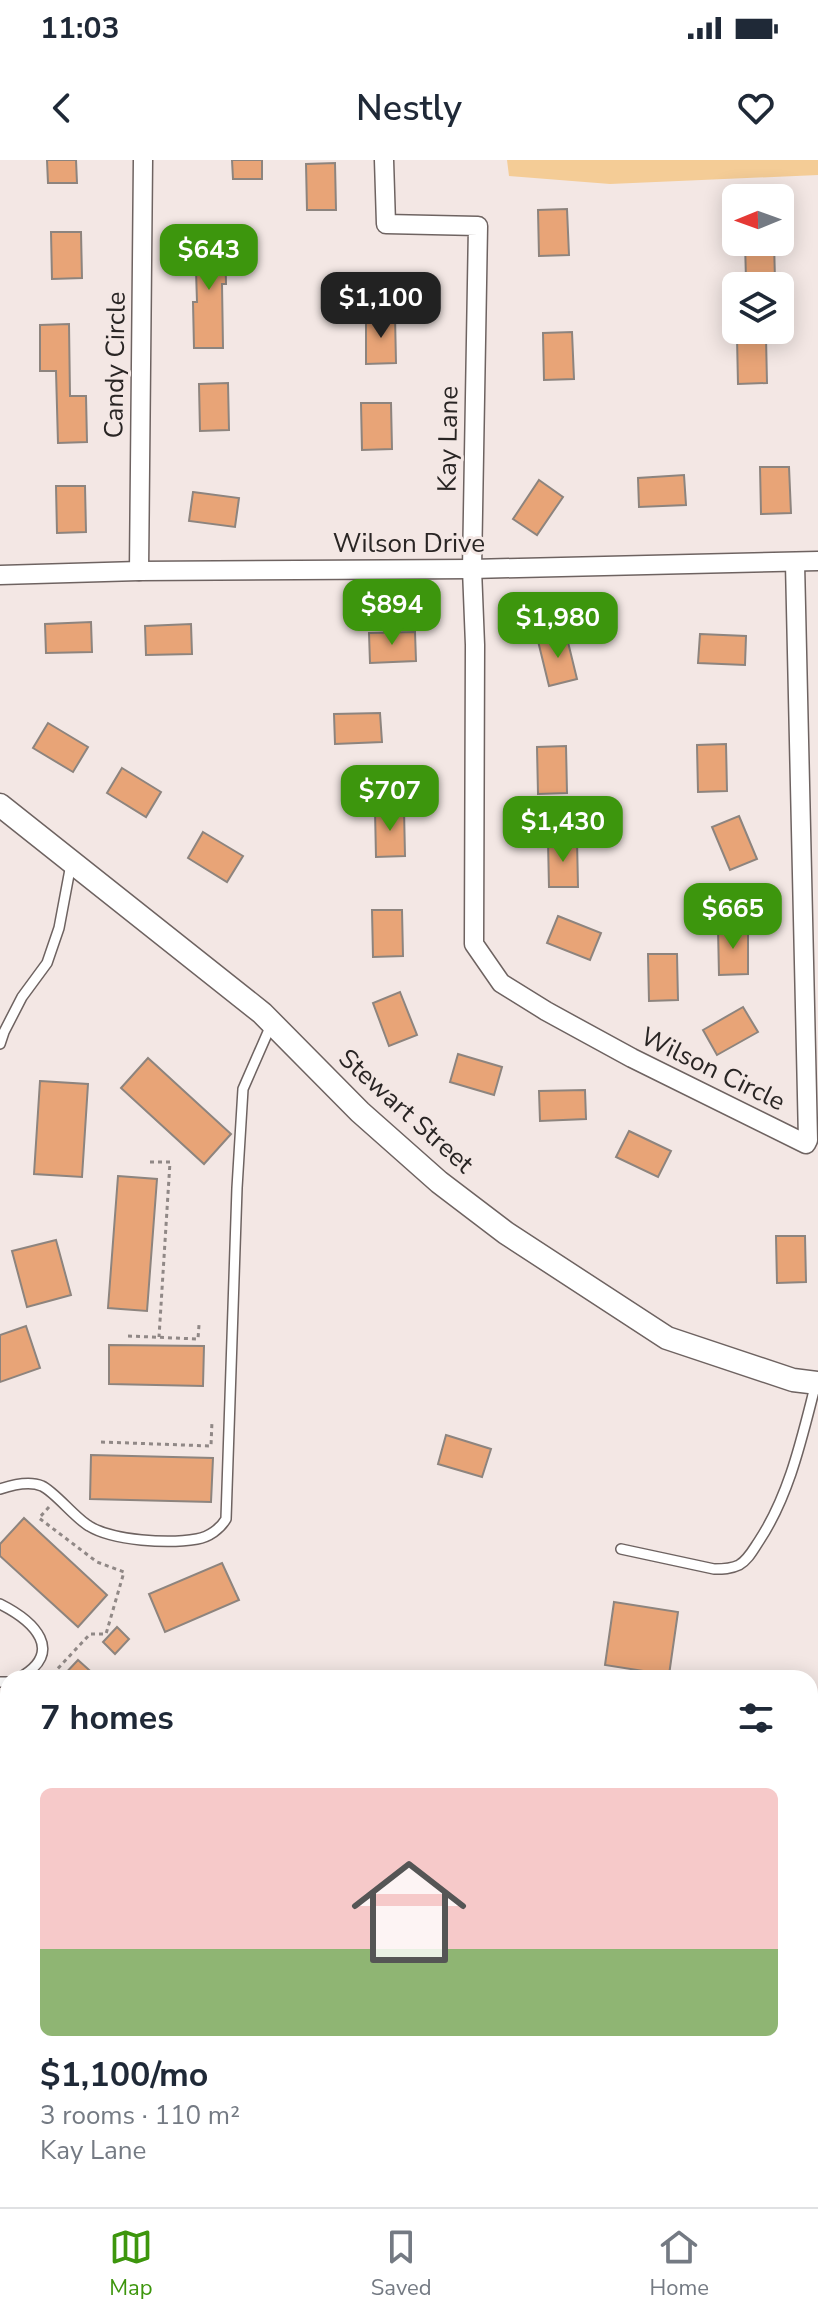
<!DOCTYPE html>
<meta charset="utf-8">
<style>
:root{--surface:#fff;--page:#f2f2f3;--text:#1f2937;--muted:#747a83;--line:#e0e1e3;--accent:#3d960d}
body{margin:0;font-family:"Nunito Sans",sans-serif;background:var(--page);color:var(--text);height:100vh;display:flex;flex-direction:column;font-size:30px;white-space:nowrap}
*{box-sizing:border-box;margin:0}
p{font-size:26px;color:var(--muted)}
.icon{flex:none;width:44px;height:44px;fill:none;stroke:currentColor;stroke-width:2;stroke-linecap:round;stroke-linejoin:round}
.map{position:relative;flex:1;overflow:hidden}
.sheet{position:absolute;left:0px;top:1510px;width:818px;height:538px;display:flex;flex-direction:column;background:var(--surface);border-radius:24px 24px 0 0;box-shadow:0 4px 20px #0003}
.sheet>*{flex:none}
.needle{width:52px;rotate:269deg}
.tools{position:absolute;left:722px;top:24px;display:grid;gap:16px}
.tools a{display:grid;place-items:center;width:72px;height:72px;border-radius:12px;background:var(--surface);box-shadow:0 4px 20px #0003;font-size:40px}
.price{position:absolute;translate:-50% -68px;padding:0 18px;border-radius:16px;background:var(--accent);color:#fff;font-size:26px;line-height:52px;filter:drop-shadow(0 2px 4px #0008)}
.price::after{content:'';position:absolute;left:50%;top:48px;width:24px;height:18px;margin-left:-12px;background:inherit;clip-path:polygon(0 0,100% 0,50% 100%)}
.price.selected{background:#222;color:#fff}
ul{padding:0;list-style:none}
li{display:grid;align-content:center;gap:16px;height:424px;padding:0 40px}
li+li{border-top:2px solid var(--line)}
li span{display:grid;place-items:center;height:248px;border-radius:12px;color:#555}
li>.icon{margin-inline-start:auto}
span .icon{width:144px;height:144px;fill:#fffc;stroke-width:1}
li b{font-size:34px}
h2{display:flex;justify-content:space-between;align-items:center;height:96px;padding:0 40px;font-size:34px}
.status{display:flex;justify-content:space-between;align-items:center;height:56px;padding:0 40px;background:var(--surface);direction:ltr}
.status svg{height:22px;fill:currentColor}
header{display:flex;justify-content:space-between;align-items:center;height:104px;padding:0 40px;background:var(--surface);font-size:36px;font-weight:600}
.tabs{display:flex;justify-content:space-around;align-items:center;height:112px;border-top:2px solid var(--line);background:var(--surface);font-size:22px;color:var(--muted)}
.tabs a{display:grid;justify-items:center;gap:4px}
.tabs .selected{color:var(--accent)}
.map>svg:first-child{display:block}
.green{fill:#f4cc96}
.water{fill:#f6a9cc}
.building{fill:#e8a477;stroke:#8d847e;stroke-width:2}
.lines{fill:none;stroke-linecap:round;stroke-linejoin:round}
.service-casing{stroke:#6e6361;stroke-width:12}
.minor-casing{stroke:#6e6361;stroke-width:21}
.tertiary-casing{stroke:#6e6361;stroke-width:25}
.path{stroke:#908886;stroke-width:3;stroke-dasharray:4 4;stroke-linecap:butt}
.service{stroke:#fff;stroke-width:9}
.minor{stroke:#fff;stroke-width:18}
.tertiary{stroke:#fff;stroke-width:22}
.labels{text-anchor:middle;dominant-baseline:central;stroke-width:6;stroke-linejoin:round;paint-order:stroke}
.street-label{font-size:26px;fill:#292524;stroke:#f3e7e4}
</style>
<div class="status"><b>11:03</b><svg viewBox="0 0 49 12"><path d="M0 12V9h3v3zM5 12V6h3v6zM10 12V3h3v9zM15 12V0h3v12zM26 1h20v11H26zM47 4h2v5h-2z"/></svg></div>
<header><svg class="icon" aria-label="back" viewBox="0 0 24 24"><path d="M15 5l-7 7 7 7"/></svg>Nestly<svg class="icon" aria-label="heart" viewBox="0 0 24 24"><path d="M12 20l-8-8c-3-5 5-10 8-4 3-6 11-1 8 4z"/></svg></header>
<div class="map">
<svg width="818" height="2047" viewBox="0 0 818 2047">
<rect width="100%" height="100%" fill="#f3e7e4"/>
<g class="green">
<polygon points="507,0 818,0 818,15 610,24 509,16"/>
<polygon points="818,1754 818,2047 0,2047 0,1803 8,1802 8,2040 810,2040 810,1755"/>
</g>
<polygon class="water" points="8,1888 8,2040 754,2040 753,2047 0,2047 0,1894"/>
<g class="building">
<polygon points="47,0 76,0 77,23 48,23"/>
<polygon points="232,0 262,0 262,19 233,19"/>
<polygon points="335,3 336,50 307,50 306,4"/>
<polygon points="567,49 569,95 539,96 538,50"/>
<polygon points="51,72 81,72 82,118 52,119"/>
<polygon points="225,77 226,124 222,124 223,188 194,188 193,142 197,142 195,78"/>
<polygon points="745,82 774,82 775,120 746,120"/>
<polygon points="395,156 396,203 366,204 366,157"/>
<polygon points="69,164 70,236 86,236 87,282 58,283 56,211 40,211 40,165"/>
<polygon points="572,172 574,219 544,220 543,173"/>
<polygon points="737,177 766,177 767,223 738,224"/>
<polygon points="228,223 229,270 200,271 199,224"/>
<polygon points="361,243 391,243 392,289 362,290"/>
<polygon points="760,307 789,307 791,353 761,354"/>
<polygon points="684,315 686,345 639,347 638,318"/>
<polygon points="539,320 563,337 537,375 513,359"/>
<polygon points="56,326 85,326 86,372 57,373"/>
<polygon points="193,332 239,338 235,367 189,361"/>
<polygon points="91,462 92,492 46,493 45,464"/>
<polygon points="191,464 192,494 146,495 145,466"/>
<polygon points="415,472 416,501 370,503 369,473"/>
<polygon points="566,474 577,519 549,526 538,481"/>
<polygon points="700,474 746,476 745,505 698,503"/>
<polygon points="380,553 382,582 335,584 334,554"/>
<polygon points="48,563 88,587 73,612 33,588"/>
<polygon points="726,584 727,631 698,632 697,585"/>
<polygon points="566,586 567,633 538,634 537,587"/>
<polygon points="122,608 161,632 146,657 107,633"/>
<polygon points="404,649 405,696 376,697 375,650"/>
<polygon points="739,656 757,699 730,710 712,667"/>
<polygon points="203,672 243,696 227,722 188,698"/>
<polygon points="577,680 578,727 549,727 548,681"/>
<polygon points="372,750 402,750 403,796 373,797"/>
<polygon points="558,756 601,773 590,800 547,783"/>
<polygon points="718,768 748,768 748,814 719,815"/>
<polygon points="648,794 677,794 678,840 649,841"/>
<polygon points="400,832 417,875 389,886 373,843"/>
<polygon points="743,847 758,872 717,895 703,870"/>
<polygon points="458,894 502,907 494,935 450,922"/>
<polygon points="148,898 231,974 204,1004 121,928"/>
<polygon points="40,921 88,924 82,1017 34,1014"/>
<polygon points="585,930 586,959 540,961 539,931"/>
<polygon points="629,971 671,991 658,1017 616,997"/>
<polygon points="118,1016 157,1019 147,1151 108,1148"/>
<polygon points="776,1076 805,1076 806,1122 777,1123"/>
<polygon points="56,1080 71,1135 27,1147 12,1091"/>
<polygon points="26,1166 40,1208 0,1222 0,1175"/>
<polygon points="109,1185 204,1186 203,1226 109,1224"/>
<polygon points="446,1275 491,1289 482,1317 438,1304"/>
<polygon points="91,1295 213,1298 211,1342 90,1339"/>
<polygon points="24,1358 107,1435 78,1467 0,1396 0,1384"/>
<polygon points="222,1403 239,1440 165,1472 149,1434"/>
<polygon points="614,1442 678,1452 669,1515 605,1505"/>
<polygon points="117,1467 129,1479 115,1494 103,1482"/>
<polygon points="78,1500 98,1518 61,1518"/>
</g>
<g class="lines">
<defs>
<g id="service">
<polyline points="0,884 4,872 22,837 47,803 59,768 71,704"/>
<path d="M 0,1329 C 12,1325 30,1321 42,1326 C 55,1332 75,1358 89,1366 C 113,1381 169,1384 197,1379 C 209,1377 220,1369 226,1359 L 237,1028 L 243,929 L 271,865"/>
<path d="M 621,1389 L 714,1409 C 723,1409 731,1409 739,1405 C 748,1400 753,1390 759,1381 C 790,1334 802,1277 816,1223"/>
<path d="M 0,1444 C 34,1461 66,1492 19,1518"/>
<polyline points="0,1522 8,1522"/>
</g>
<g id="minor">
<polyline points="384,0 386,64 478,66 472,409 475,485 474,784 501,823 546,851 632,898 806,984 808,980 795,403"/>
<polyline points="139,411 143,0"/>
<polyline points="0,415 139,411 472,409 818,401"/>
</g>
<polyline id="tertiary" points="0,645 262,853 360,952 439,1022 506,1073 667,1178 793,1220 818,1223"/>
</defs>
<use href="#service" class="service-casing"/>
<use href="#minor" class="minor-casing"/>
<use href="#tertiary" class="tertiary-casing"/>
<g class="path">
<polyline points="150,1002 170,1002 159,1177"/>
<polyline points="128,1176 198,1179 199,1165"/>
<polyline points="101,1282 211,1286 212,1261"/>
<polyline points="49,1347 39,1358 97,1402 124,1412 106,1474 90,1474 49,1518"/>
<polyline points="0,1553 8,1552"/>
</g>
<use href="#service" class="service"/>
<use href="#minor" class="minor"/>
<use href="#tertiary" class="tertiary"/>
</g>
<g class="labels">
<g class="street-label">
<text transform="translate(115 205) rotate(-89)">Candy Circle</text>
<text transform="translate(448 279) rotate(-89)">Kay Lane</text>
<text x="409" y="383">Wilson Drive</text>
<text transform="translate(713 909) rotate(26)">Wilson Circle</text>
<text transform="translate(406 951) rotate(42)">Stewart Street</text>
</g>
</g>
</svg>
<div class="tools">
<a><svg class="needle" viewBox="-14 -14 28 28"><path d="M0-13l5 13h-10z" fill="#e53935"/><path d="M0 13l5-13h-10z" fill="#747a83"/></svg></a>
<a><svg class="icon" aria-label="layers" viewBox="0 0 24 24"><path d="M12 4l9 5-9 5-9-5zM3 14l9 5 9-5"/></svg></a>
</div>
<b class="price" style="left:209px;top:132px">$643</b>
<b class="price selected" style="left:381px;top:180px">$1,100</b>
<b class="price" style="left:392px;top:487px">$894</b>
<b class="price" style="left:558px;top:500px">$1,980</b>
<b class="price" style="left:390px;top:673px">$707</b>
<b class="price" style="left:563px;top:704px">$1,430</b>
<b class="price" style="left:733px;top:791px">$665</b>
<section class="sheet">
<h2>7 homes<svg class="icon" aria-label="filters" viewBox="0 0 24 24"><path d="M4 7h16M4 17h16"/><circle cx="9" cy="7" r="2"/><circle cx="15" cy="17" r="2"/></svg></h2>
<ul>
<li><span style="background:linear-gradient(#f6c9c9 65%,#8fb573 0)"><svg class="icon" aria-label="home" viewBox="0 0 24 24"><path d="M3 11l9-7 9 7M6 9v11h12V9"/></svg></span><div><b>$1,100/mo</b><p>3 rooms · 110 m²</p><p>Kay Lane</p></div></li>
</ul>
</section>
</div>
<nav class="tabs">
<a class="selected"><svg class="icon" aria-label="map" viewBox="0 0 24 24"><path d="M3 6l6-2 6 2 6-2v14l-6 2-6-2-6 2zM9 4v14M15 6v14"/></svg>Map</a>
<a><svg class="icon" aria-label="saved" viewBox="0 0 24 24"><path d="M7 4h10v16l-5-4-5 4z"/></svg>Saved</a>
<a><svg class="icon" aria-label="home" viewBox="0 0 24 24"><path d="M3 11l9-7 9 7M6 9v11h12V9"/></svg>Home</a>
</nav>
